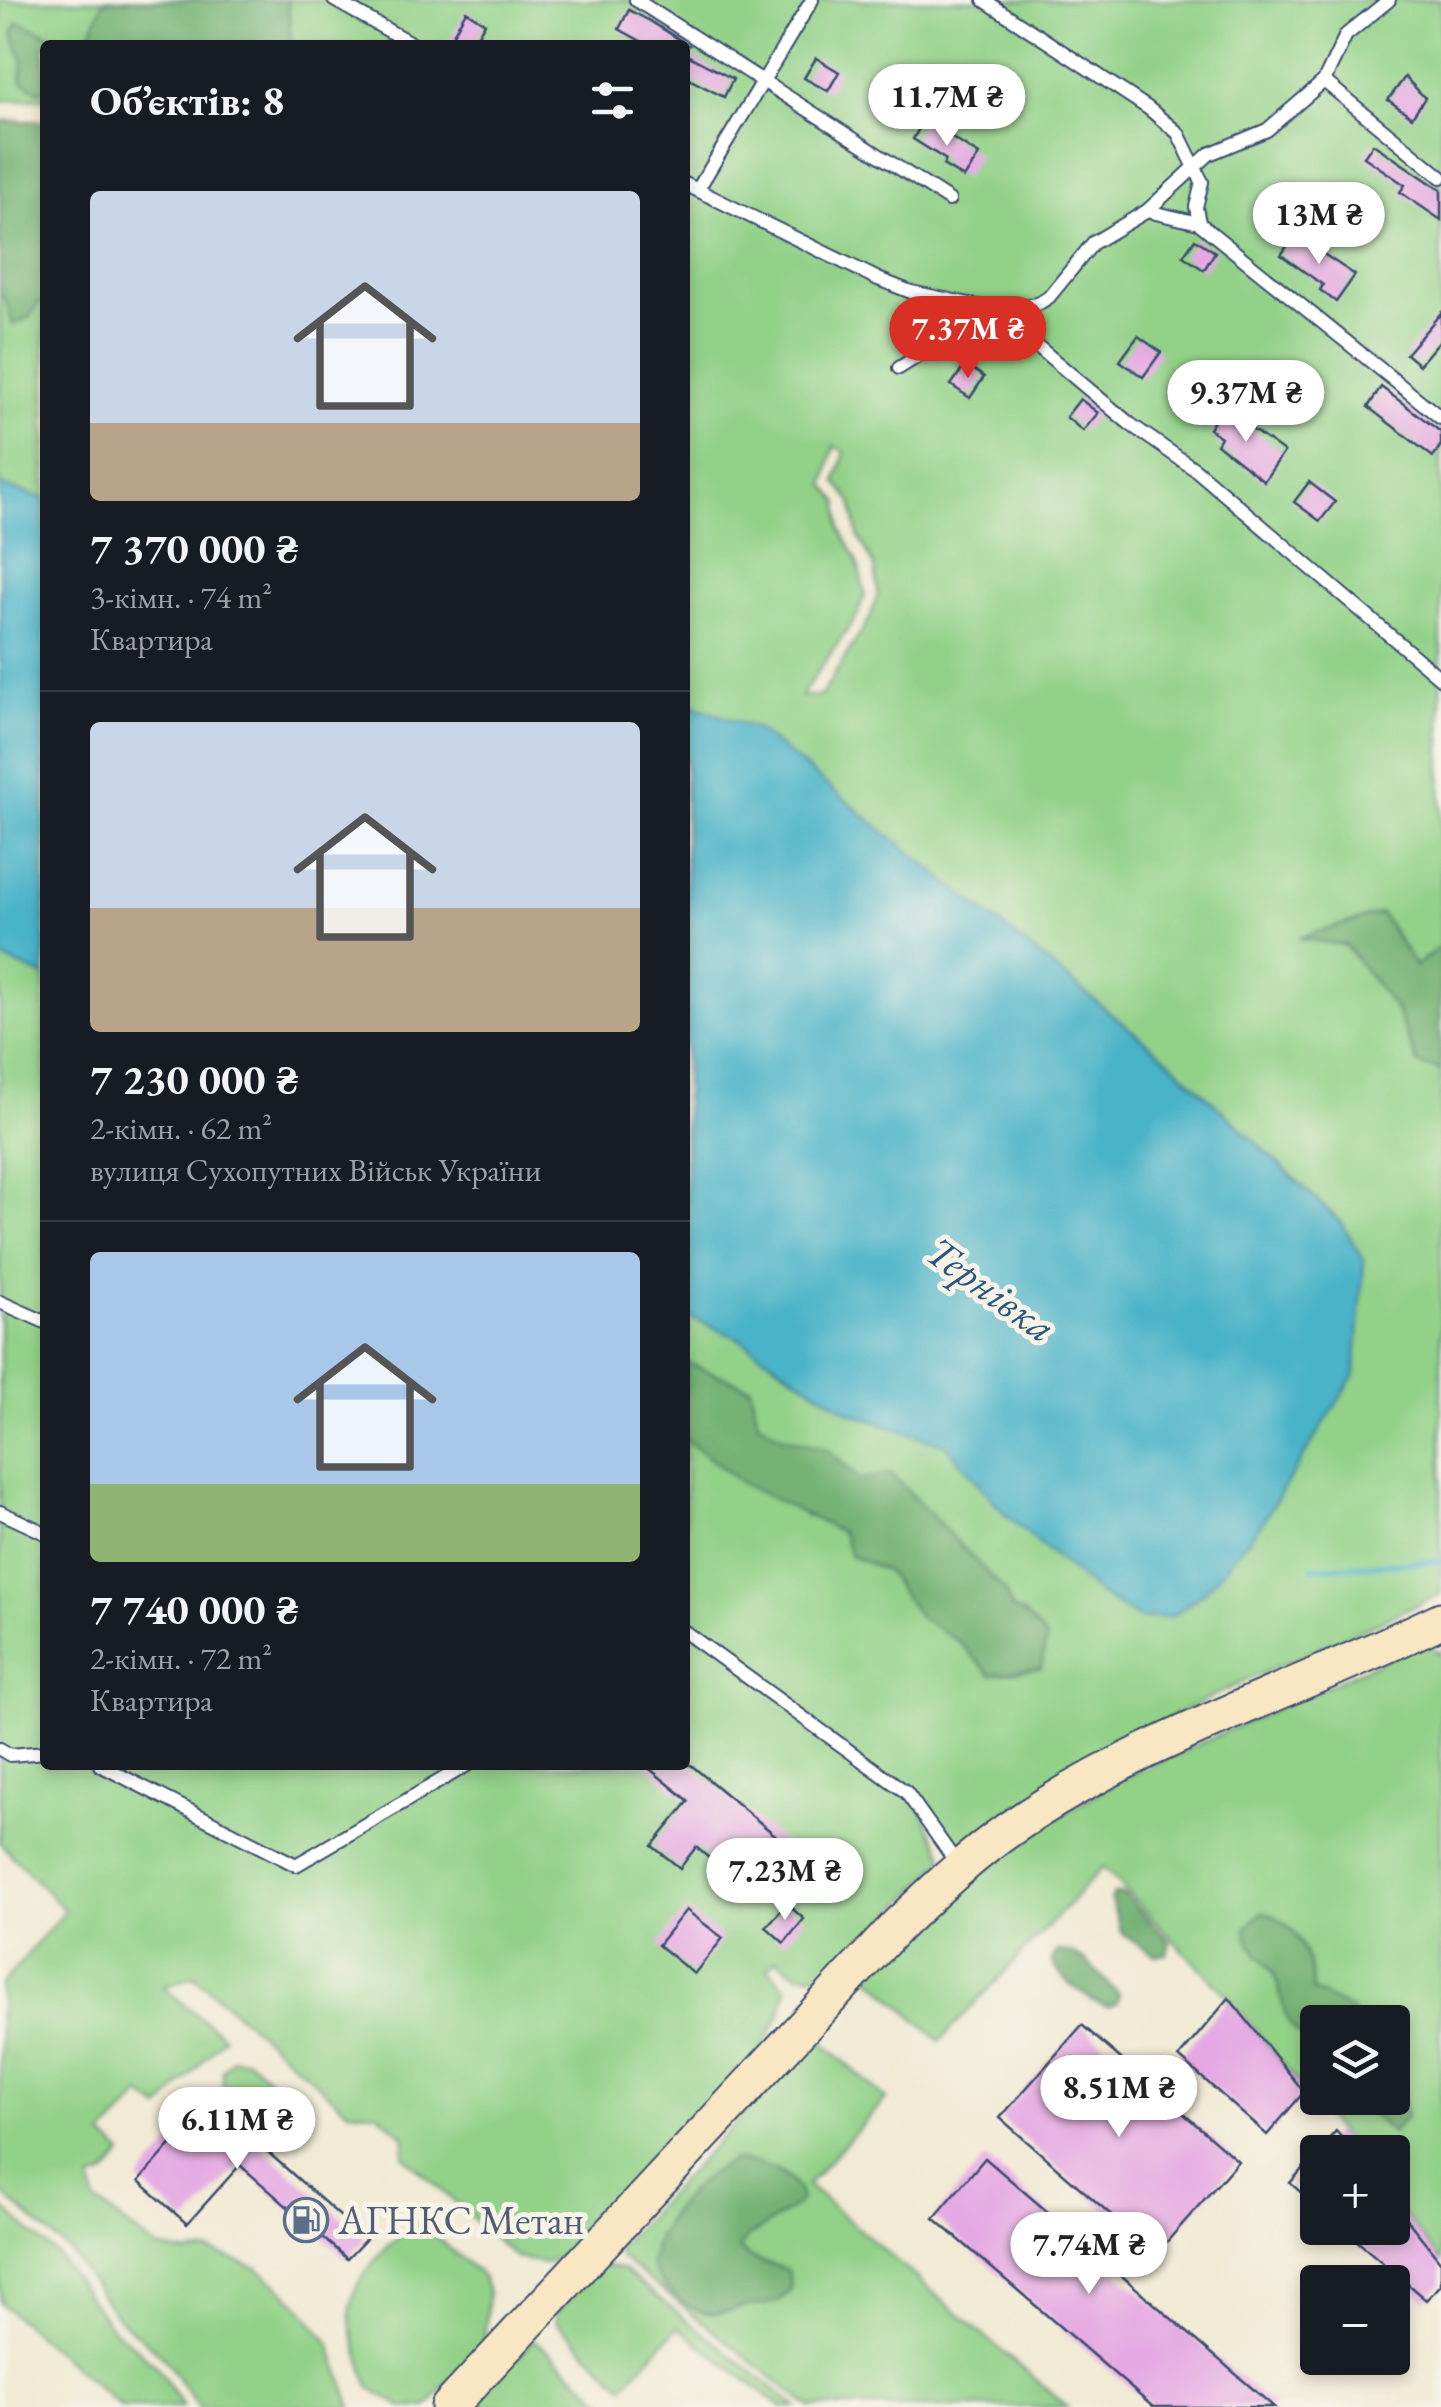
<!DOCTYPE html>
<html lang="uk">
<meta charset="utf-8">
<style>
:root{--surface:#171b24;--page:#242831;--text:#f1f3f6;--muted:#9ea1a6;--line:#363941;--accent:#d93025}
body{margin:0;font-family:"EB Garamond",serif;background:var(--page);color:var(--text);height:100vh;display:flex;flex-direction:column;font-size:38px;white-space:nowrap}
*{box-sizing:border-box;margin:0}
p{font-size:32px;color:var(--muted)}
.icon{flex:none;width:55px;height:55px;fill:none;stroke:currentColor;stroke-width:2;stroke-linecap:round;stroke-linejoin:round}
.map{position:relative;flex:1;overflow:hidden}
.sheet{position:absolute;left:40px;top:40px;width:650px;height:1730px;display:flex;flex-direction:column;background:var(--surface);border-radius:10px;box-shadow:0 5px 15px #0003}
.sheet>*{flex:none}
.fabs{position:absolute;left:1300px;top:2005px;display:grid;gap:20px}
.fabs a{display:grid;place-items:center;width:110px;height:110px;border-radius:10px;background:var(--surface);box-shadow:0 5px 15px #0003;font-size:50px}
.price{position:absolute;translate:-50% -85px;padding:0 22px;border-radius:35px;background:#fff;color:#222;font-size:32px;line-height:65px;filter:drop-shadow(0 2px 5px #0008)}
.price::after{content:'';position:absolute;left:50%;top:60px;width:30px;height:22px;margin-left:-15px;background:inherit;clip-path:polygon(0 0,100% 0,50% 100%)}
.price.on{background:var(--accent);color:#fff}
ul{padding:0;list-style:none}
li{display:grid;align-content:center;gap:20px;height:530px;padding:0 50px}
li+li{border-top:2px solid var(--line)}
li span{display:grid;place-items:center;height:310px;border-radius:10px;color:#555}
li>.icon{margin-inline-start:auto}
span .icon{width:180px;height:180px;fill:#fffc;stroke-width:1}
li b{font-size:42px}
h2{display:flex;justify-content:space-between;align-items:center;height:120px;padding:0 50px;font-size:42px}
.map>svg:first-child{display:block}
.green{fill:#92d188;stroke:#568073;stroke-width:2.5;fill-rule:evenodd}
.forest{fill:#75b374;stroke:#487169;stroke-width:2.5}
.water{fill:#4ab3c8;stroke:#327193;stroke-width:2.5}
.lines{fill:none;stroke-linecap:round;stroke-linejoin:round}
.stream{stroke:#4ab3c8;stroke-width:6}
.building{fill:#e5a8e3}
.lane-casing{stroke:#3b4b70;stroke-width:16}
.secondary-casing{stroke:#3b4b70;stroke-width:39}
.lane{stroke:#fff;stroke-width:12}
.secondary{stroke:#f9e7c3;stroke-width:35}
.labels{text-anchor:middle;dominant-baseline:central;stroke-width:10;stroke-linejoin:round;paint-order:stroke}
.service-label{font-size:40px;fill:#4e5e75;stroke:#f7f3e8;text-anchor:start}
.water-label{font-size:42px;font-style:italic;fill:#29577e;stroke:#f7f3e8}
</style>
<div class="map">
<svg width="1441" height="2407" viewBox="0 0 1441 2407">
<rect width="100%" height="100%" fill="#f7f3e8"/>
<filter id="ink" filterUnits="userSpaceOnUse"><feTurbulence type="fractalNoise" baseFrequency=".01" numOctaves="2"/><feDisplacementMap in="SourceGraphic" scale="20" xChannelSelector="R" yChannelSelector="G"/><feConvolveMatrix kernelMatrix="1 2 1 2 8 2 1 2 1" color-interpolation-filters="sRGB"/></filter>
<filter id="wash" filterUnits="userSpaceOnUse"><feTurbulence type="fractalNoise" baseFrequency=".0048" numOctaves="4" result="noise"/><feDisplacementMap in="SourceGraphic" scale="40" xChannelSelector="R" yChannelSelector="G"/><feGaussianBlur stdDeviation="2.25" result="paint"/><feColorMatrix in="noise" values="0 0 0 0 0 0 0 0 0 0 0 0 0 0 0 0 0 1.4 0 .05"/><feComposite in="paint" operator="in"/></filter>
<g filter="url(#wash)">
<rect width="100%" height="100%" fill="#f1ead4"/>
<g class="green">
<path d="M 0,0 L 1441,0 L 1441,946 L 1415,966 L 1381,913 L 1302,939 L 1345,945 L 1396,1010 L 1418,1064 L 1441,1070 L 1441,1594 L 1223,1691 L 1117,1747 L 959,1850 L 912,1792 L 943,1854 L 943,1861 L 834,1974 L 797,1974 L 776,1959 L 768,1968 L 787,1988 L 780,2014 L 764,2046 L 585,2241 L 547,2263 L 516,2258 L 404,2156 L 405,2137 L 377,2112 L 348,2111 L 194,1976 L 163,1987 L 224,2037 L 160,2109 L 141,2095 L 103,2137 L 123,2154 L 106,2175 L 91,2180 L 95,2201 L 157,2248 L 189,2254 L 209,2251 L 258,2268 L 297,2302 L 330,2344 L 352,2407 L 198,2407 L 165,2358 L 117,2317 L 70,2252 L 0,2191 L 0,1986 L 65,1911 L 0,1843 L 0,957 L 45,977 L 45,1765 L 685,1765 L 685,1315 L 736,1337 L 851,1413 L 946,1445 L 1005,1514 L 1343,1224 L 1170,1061 L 757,730 L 685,703 L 685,45 L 45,45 L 39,91 L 45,88 L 45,98 L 0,101 ZM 834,446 L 845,452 L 836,482 L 852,502 L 858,535 L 875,567 L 878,594 L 870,618 L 821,696 L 801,696 L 857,616 L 865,594 L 857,560 L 841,530 L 839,502 L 825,485 Z"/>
<polygon points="0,295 45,303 45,499 0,485"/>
<path d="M 1429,1639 L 1437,1654 L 1441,1650 L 1441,2262 L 1393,2201 L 1392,2152 L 1354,2152 L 1229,1998 L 1103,1867 L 940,2041 L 867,1974 L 963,1875 L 1117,1781 ZM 1318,2022 L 1392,2022 L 1392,2098 L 1318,2098 Z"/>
<polygon points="817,2037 886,2099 807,2185 1068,2407 810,2407 620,2257 617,2248"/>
<polygon points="232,2059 247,2059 300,2107 297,2127 277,2132 223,2084 223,2070"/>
<polygon points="0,2205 57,2255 110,2326 157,2366 183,2407 121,2407 0,2303"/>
<path d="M 415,2224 L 422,2225 L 483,2277 L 488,2292 L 484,2342 L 427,2407 L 403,2407 L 370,2388 C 353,2330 333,2304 379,2256 C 390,2245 401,2231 415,2224 Z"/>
<polygon points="601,2264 623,2270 797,2407 781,2407 678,2327 623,2386 557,2323 556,2313"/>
<polygon points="535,2340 608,2404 605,2407 464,2407"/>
</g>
<g class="forest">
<polygon points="104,0 288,0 291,45 86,45"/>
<polygon points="18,22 75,45 45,45 45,88 39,91 21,81 23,60 12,32"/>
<polygon points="0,121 45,121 45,303 38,303 30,317 13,325 5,298 0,295"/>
<polygon points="1381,913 1415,966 1441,946 1441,1070 1418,1064 1396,1010 1345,945 1298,938"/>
<polygon points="685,1362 750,1387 758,1422 783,1437 827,1449 860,1480 891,1474 1005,1591 1012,1609 1024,1614 1046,1638 1041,1668 991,1675 959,1642 918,1616 886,1571 851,1556 842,1533 742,1483 685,1439"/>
<polygon points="1114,1894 1124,1894 1170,1942 1167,1954 1155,1955 1121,1932 1111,1900"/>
<path d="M 1262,1912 C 1298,1919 1312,1961 1313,1991 L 1353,2011 L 1355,2022 L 1318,2022 L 1317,2038 C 1276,2037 1288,1992 1270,1969 C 1259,1954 1248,1948 1246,1928 Z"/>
<path d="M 1057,1951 C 1083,1949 1101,1978 1119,1994 L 1117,2003 L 1108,2007 C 1089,2001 1058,1978 1052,1960 Z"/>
<polygon points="1393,2073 1399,2080 1406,2117 1392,2133 1353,2098 1392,2098"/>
<path d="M 733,2160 C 758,2161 795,2172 801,2199 L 796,2206 L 748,2237 L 739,2248 L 748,2257 L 788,2270 L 791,2289 C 781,2305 767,2304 749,2306 C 737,2308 722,2315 710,2313 C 686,2311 659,2286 651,2264 C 658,2217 693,2182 733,2160 Z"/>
</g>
<g class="water">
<polygon points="0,485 45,499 45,977 0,957"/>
<polygon points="685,703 757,729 1170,1061 1343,1225 1364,1261 1355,1374 1262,1523 1208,1588 1173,1616 1140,1619 1100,1595 1005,1514 946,1445 851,1413 736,1337 685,1315"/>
</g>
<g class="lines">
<polyline class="stream" points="1313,1568 1441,1561"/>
</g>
<g id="blocks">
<g class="building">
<polygon points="629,10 650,21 688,45 648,45 619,29"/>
<polygon points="466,11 485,23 472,45 447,45"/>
<polygon points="685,54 733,79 724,97 685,77"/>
<polygon points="816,58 839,72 828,91 804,78"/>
<polygon points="1405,77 1425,98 1412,117 1388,100"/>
<polygon points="924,120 979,155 964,178 943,165 946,160 913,139"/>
<polygon points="1373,144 1441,190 1441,220 1400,192 1405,185 1364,157"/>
<polygon points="1295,235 1355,275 1336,302 1320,290 1323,285 1281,255"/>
<polygon points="1195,239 1215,252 1204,270 1183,256"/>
<polygon points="1441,313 1441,339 1419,365 1406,354"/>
<polygon points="1138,336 1161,352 1143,377 1120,361"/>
<polygon points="966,364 984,377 970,398 951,385"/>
<polygon points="1381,387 1441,432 1441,445 1433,457 1368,407"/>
<polygon points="1080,399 1098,413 1083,431 1066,417"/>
<polygon points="1222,408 1284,452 1264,481 1217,444 1221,437 1209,429"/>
<polygon points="1309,482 1335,502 1320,521 1294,502"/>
<polygon points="645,1765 691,1765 793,1850 762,1888 730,1862 723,1870 696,1847 680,1868 652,1846 689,1801"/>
<polygon points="787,1904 804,1919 784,1943 766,1927"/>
<polygon points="686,1910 723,1938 694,1974 658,1945"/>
<polygon points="1229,1998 1304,2092 1267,2135 1179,2057"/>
<polygon points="1082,2025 1238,2161 1156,2254 1000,2118"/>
<polygon points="220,2089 263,2127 253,2139 366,2239 347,2259 240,2165 187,2224 139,2181"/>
<polygon points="1336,2131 1354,2152 1318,2152 1318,2207 1290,2183"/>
<polygon points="985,2158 1274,2407 1153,2407 934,2218"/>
<polygon points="1392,2201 1441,2262 1441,2285 1426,2300 1342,2228 1392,2228"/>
</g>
</g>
</g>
<g filter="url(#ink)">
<use href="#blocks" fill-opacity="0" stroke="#3b4b70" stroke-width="2.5"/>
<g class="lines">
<defs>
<g id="lane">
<polyline points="334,0 414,45"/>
<polyline points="636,0 949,200"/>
<polyline points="984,0 1148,108 1178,133 1202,182 1196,207 1199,223 1147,211"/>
<polyline points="1324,81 1441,177"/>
<polyline points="685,184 878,279 911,292 993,309 1130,424 1196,470 1441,679"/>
<polyline points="698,189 812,0"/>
<polyline points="1199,223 1441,418"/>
<polyline points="899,368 993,309 1038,304 1049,297 1093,243 1147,211 1209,154 1267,130 1324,81 1346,35 1389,0"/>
<polyline points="0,1302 45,1322"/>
<polyline points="0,1512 45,1533"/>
<polyline points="685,1632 906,1792 958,1865"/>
<polyline points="0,1749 10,1755 45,1752"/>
<polyline points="100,1765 296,1865 467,1765"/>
</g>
<path id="secondary" d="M 449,2407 L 898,1925 C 933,1892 968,1858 1008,1830 C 1139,1739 1298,1689 1441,1620"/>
</defs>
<use href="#lane" class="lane-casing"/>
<use href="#secondary" class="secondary-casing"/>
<use href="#lane" class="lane"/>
<use href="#secondary" class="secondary"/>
</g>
</g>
<defs>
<symbol id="fuel-ring" viewBox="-11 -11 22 22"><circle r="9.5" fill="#f7f3e8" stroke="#5c6f8a" stroke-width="1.5"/><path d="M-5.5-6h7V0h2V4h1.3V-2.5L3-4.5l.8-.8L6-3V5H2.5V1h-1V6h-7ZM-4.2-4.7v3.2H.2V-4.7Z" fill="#5c6f8a"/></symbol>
</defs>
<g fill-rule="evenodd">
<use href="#fuel-ring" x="281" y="2195" width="50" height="50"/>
</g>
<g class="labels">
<g class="service-label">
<text x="338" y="2220">АГНКС Метан</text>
</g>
<g class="water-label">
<text transform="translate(991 1289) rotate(36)">Тернівка</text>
</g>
</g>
</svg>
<div class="fabs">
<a><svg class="icon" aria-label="layers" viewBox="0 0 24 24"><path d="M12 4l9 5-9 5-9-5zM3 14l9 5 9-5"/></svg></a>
<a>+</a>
<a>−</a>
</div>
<b class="price" style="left:947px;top:149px">11.7M ₴</b>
<b class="price" style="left:1319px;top:267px">13M ₴</b>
<b class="price on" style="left:968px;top:381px">7.37M ₴</b>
<b class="price" style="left:1246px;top:445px">9.37M ₴</b>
<b class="price" style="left:785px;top:1923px">7.23M ₴</b>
<b class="price" style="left:1119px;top:2140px">8.51M ₴</b>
<b class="price" style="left:237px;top:2172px">6.11M ₴</b>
<b class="price" style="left:1089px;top:2297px">7.74M ₴</b>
<section class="sheet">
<h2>Об’єктів: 8<svg class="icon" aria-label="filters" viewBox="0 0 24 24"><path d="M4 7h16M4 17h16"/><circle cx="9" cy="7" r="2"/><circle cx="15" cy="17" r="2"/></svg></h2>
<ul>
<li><span style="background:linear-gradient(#c9d6e8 75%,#b9a48a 0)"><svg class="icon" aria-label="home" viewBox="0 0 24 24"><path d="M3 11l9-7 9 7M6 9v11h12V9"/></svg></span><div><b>7 370 000 ₴</b><p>3-кімн. · 74 m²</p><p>Квартира</p></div></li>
<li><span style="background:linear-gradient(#c9d6e8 60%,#b9a48a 0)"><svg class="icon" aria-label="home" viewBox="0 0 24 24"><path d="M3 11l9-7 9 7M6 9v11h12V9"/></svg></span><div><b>7 230 000 ₴</b><p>2-кімн. · 62 m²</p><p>вулиця Сухопутних Військ України</p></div></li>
<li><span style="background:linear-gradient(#a9c7e8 75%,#8fb573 0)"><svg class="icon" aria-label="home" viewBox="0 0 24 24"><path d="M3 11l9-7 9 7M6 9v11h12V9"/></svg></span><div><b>7 740 000 ₴</b><p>2-кімн. · 72 m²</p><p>Квартира</p></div></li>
</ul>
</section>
</div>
